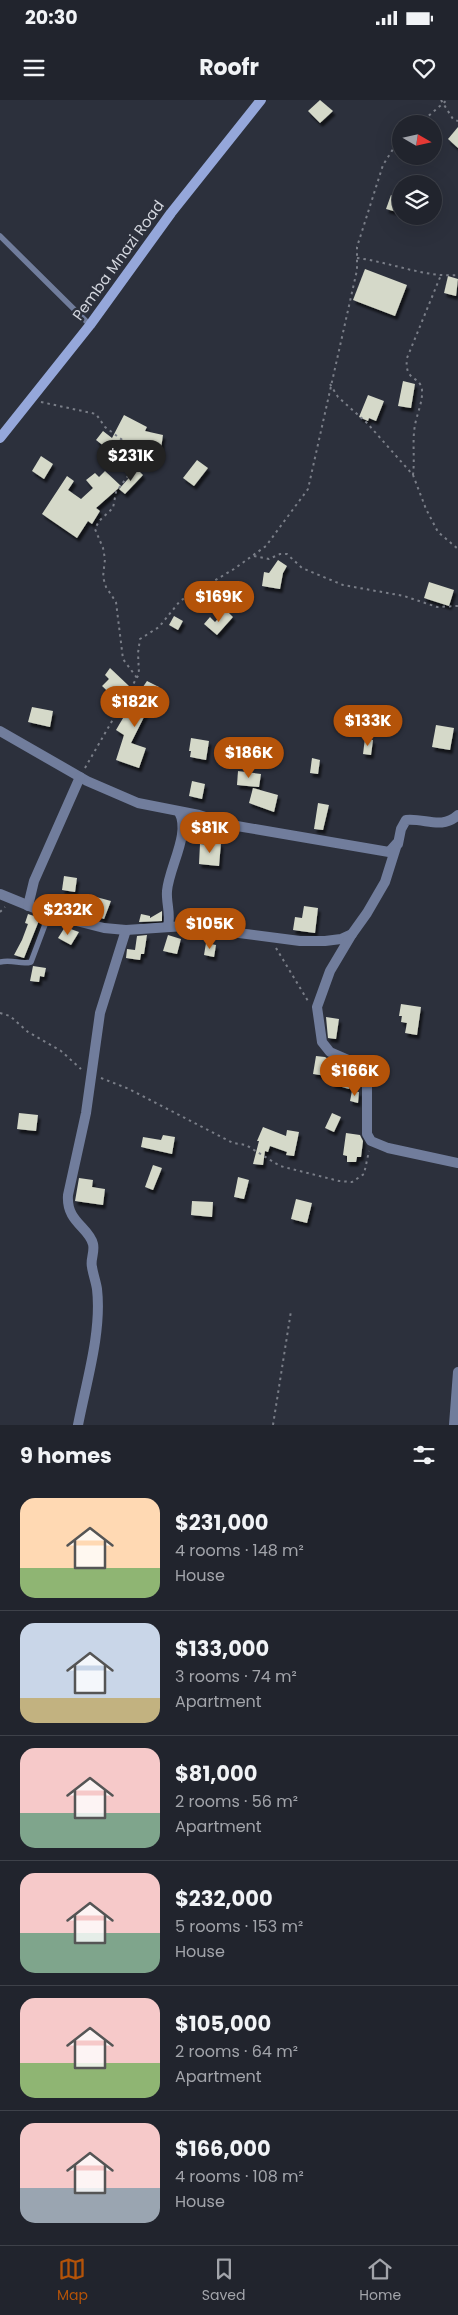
<!DOCTYPE html>
<meta charset="utf-8">
<style>
:root{--surface:#21242d;--page:#2d3039;--text:#f1f3f6;--muted:#a2a4aa;--line:#3e4149;--accent:#b45309}
body{margin:0;font-family:Poppins,sans-serif;background:var(--page);color:var(--text);height:100vh;display:flex;flex-direction:column;font-size:19px;white-space:nowrap}
*{box-sizing:border-box;margin:0}
p{font-size:16px;color:var(--muted)}
.icon{flex:none;width:28px;height:28px;fill:none;stroke:currentColor;stroke-width:2;stroke-linecap:round;stroke-linejoin:round}
.map{position:relative;height:1325px;overflow:hidden}
.side{display:flex;flex-direction:column;background:var(--surface);flex:1}
.side>*{flex:none}
.needle{width:32px;rotate:99deg}
.controls{position:absolute;left:392px;top:15px;display:grid;gap:10px}
.controls a{display:grid;place-items:center;width:50px;height:50px;border-radius:50%;background:var(--surface);box-shadow:0 5px 20px #0002,0 0 0 1px var(--line);font-size:25px}
.price{position:absolute;translate:-50% -42px;padding:0 11px;border-radius:18px;background:var(--accent);color:#fff;font-size:16px;line-height:32px;filter:drop-shadow(0 1px 2px #0008)}
.price::after{content:'';position:absolute;left:50%;top:30px;width:15px;height:11px;margin-left:-8px;background:inherit;clip-path:polygon(0 0,100% 0,50% 100%)}
.price.selected{background:#222;color:#fff}
ul{padding:0;list-style:none}
li{display:flex;align-items:center;gap:15px;height:125px;padding:0 20px}
li+li{border-top:1px solid var(--line)}
li span{display:grid;place-items:center;flex:none;width:140px;height:100px;border-radius:15px;color:#555}
li>.icon{margin-inline-start:auto}
span .icon{width:60px;height:60px;fill:#fffc;stroke-width:1}
li b{font-size:21px}
h2{display:flex;justify-content:space-between;align-items:center;height:60px;padding:0 20px;font-size:21px}
.status{display:flex;justify-content:space-between;align-items:center;height:35px;padding:0 25px;background:var(--surface);direction:ltr}
.status svg{height:14px;fill:currentColor}
header{display:flex;justify-content:space-between;align-items:center;height:65px;padding:0 20px;background:var(--surface);font-size:22px;font-weight:700}
.dock{display:flex;justify-content:space-around;align-items:center;height:70px;border-top:1px solid var(--line);background:var(--surface);font-size:14px;color:var(--muted)}
.dock a{display:grid;justify-items:center;gap:2px}
.dock .selected{color:var(--accent)}
.map>svg:first-child{display:block}
.building{fill:#d5d9c9;filter:url(#shadow)}
.lines{fill:none;stroke-linecap:round;stroke-linejoin:round}
.path{stroke:#7a7e88;stroke-width:2;stroke-dasharray:2.5 4;stroke-linecap:butt}
.lane{stroke:#717d9c;stroke-width:5.5}
.street{stroke:#717d9c;stroke-width:10}
.secondary{stroke:#95a7da;stroke-width:10}
.labels{text-anchor:middle;dominant-baseline:central;stroke-width:5;stroke-linejoin:round;paint-order:stroke}
.street-label{font-size:15px;fill:#d3d6de;stroke:#2c303c}
</style>
<div class="status"><b>20:30</b><svg viewBox="0 0 49 12"><path d="M0 12V9h3v3zM5 12V6h3v6zM10 12V3h3v9zM15 12V0h3v12zM26 1h20v11H26zM47 4h2v5h-2z"/></svg></div>
<header><svg class="icon" aria-label="menu" viewBox="0 0 24 24"><path d="M4 6h16M4 12h16M4 18h16"/></svg>Roofr<svg class="icon" aria-label="heart" viewBox="0 0 24 24"><path d="M12 20l-8-8c-3-5 5-10 8-4 3-6 11-1 8 4z"/></svg></header>
<div class="map">
<svg width="458" height="1325" viewBox="0 0 458 1325">
<defs>
<filter id="shadow"><feDropShadow dx="2.5" dy="4" stdDeviation="1" flood-color="#0009"/></filter>
</defs>
<rect width="100%" height="100%" fill="#2c303c"/>
<g class="building">
<polygon points="320,0 333,11 320,23 308,11"/>
<polygon points="458,27 458,48 448,39"/>
<polygon points="391,95 401,98 401,113 386,109"/>
<polygon points="365,169 407,185 395,216 353,200"/>
<polygon points="448,176 458,179 456,196 444,193"/>
<polygon points="403,281 415,284 411,308 398,306"/>
<polygon points="368,295 384,301 376,321 369,318 368,321 359,317"/>
<polygon points="124,315 147,327 145,331 163,335 160,355 157,354 155,360 144,358 146,348 131,341 121,353 109,350 96,340 103,331 112,338"/>
<polygon points="41,356 53,364 44,379 32,371"/>
<polygon points="197,360 208,368 194,386 183,378"/>
<polygon points="137,369 143,375 125,394 119,389"/>
<polygon points="105,371 121,386 96,408 100,411 92,424 88,421 77,438 42,414 67,376 74,381 68,390 81,399 93,388 86,380 95,373 99,377"/>
<polygon points="278,460 287,466 283,473 280,489 262,486 264,472 269,473"/>
<polygon points="429,482 454,490 449,506 424,498"/>
<polygon points="226,510 233,517 217,535 204,524 210,517 215,522"/>
<polygon points="174,516 183,521 178,530 169,525"/>
<polygon points="110,568 129,586 116,599 102,586 109,579 105,575"/>
<polygon points="147,581 159,587 131,643 146,648 139,668 116,660 124,635 116,630 126,613 132,616 141,599 136,597"/>
<polygon points="32,607 53,611 50,627 28,622"/>
<polygon points="436,625 454,628 450,650 432,647"/>
<polygon points="191,638 209,641 206,660 190,657 191,651 189,651"/>
<polygon points="365,638 373,640 371,655 363,654"/>
<polygon points="312,658 320,660 318,674 310,673"/>
<polygon points="238,671 261,674 259,687 237,685"/>
<polygon points="192,681 205,684 202,699 189,696"/>
<polygon points="253,688 278,695 274,712 249,703"/>
<polygon points="318,703 329,705 323,730 314,729"/>
<polygon points="209,742 221,743 219,766 199,764 200,744 209,745"/>
<polygon points="64,776 77,778 75,792 62,790"/>
<polygon points="85,794 111,801 104,819 92,814 93,810 83,808"/>
<polygon points="304,806 318,808 315,833 293,830 295,817 302,818"/>
<polygon points="162,811 162,821 139,822 141,814 150,816 150,818"/>
<polygon points="28,814 40,818 24,858 14,855 22,840 28,824 25,823"/>
<polygon points="65,827 79,832 71,845 58,838"/>
<polygon points="147,835 144,854 141,854 140,860 126,858 127,849 135,850 137,836"/>
<polygon points="168,835 181,839 177,854 163,851"/>
<polygon points="206,843 216,845 214,857 204,855"/>
<polygon points="33,866 46,868 44,877 40,876 39,882 30,881"/>
<polygon points="401,904 421,907 417,935 405,933 407,923 401,922 402,916 399,916"/>
<polygon points="326,917 339,919 336,939 328,938"/>
<polygon points="316,956 325,957 336,964 349,968 354,973 349,989 332,984 334,977 313,974"/>
<polygon points="352,991 359,992 358,1003 350,1001"/>
<polygon points="19,1013 38,1015 36,1031 17,1029"/>
<polygon points="332,1013 341,1017 334,1032 325,1028"/>
<polygon points="263,1027 286,1036 287,1030 299,1032 294,1056 286,1055 287,1052 270,1046 268,1052 265,1051 263,1065 253,1064 259,1041 257,1041"/>
<polygon points="346,1033 360,1035 363,1041 361,1057 357,1057 356,1062 347,1062 347,1056 343,1055"/>
<polygon points="163,1035 175,1037 172,1054 141,1047 143,1037 161,1040"/>
<polygon points="153,1065 162,1068 153,1090 145,1087"/>
<polygon points="238,1077 249,1080 244,1099 234,1097"/>
<polygon points="79,1078 93,1080 92,1087 105,1089 103,1105 75,1101"/>
<polygon points="296,1099 312,1103 307,1123 291,1119"/>
<polygon points="192,1101 213,1102 212,1117 191,1115"/>
</g>
<g class="lines">
<g class="path">
<polyline points="441,0 453,19 458,21"/>
<polyline points="419,24 447,0"/>
<path d="M 357,158 C 390,162 426,178 458,175"/>
<polyline points="330,284 338,297 367,323 413,375 426,409 438,432 458,449"/>
<polyline points="41,302 96,314 105,327 129,345 135,353 135,362 131,372 116,392 113,408 99,421 95,429 103,448 105,459 103,477 106,487 116,502 123,559 137,578"/>
<path d="M 413,375 C 415,358 412,341 415,325 C 417,314 423,301 422,290 C 420,275 404,282 407,258 L 441,175"/>
<polyline points="254,456 269,459 280,454 287,454 302,468 343,485 404,496 437,507 458,506"/>
<polyline points="85,668 139,574 138,553 140,539 159,527 180,501 234,469 266,446 308,389 357,170 357,147 383,65 395,46 401,40"/>
<polyline points="0,812 5,807"/>
<polyline points="276,848 308,901"/>
<polyline points="0,913 10,916 28,932 61,951 81,969"/>
<polyline points="101,978 129,989 233,1043 246,1045 280,1066 339,1081 352,1082 364,1074 369,1051"/>
<polyline points="273,1325 291,1211"/>
</g>
<g class="lane">
<polyline points="0,136 90,225"/>
<path d="M 0,862 C 13,859 21,865 31,862 L 49,814"/>
</g>
<g class="street">
<path d="M 0,631 L 87,681 L 138,703 L 199,715 L 231,725 L 389,752 L 397,743 L 398,744 L 401,729 L 406,720 C 426,718 441,730 458,715"/>
<polyline points="0,794 49,814 104,828 126,830 185,826 300,841 325,841 341,839 352,834 367,813 385,782 397,744"/>
<polyline points="28,806 34,781 80,677"/>
<path d="M 168,826 C 171,814 166,803 167,791 C 169,767 191,733 179,712"/>
<polyline points="352,834 330,871 317,907 322,942 330,952 353,962 362,972 367,984 367,1034 371,1041 388,1048 458,1063"/>
<path d="M 78,1325 C 86,1283 102,1232 97,1189 C 96,1182 93,1174 92,1167 C 90,1160 95,1152 93,1144 C 89,1127 66,1122 68,1095 L 86,1013 L 100,913 L 126,830"/>
<polyline points="454,1325 458,1272"/>
</g>
<polyline class="secondary" points="0,338 90,225 171,113 261,0"/>
</g>
<g class="labels">
<g class="street-label">
<text transform="translate(118 160) rotate(-54)">Pemba Mnazi Road</text>
</g>
</g>
</svg>
<div class="controls">
<a><svg class="needle" viewBox="-14 -14 28 28"><path d="M0-13l5 13h-10z" fill="#e53935"/><path d="M0 13l5-13h-10z" fill="#a2a4aa"/></svg></a>
<a><svg class="icon" aria-label="layers" viewBox="0 0 24 24"><path d="M12 4l9 5-9 5-9-5zM3 14l9 5 9-5"/></svg></a>
</div>
<b class="price selected" style="left:131px;top:382px">$231K</b>
<b class="price" style="left:219px;top:523px">$169K</b>
<b class="price" style="left:135px;top:628px">$182K</b>
<b class="price" style="left:368px;top:647px">$133K</b>
<b class="price" style="left:249px;top:679px">$186K</b>
<b class="price" style="left:210px;top:754px">$81K</b>
<b class="price" style="left:68px;top:836px">$232K</b>
<b class="price" style="left:210px;top:850px">$105K</b>
<b class="price" style="left:355px;top:997px">$166K</b>
</div>
<section class="side">
<h2>9 homes<svg class="icon" aria-label="filters" viewBox="0 0 24 24"><path d="M4 7h16M4 17h16"/><circle cx="9" cy="7" r="2"/><circle cx="15" cy="17" r="2"/></svg></h2>
<ul>
<li><span style="background:linear-gradient(#ffd9b3 70%,#8fb573 0)"><svg class="icon" aria-label="home" viewBox="0 0 24 24"><path d="M3 11l9-7 9 7M6 9v11h12V9"/></svg></span><div><b>$231,000</b><p>4 rooms · 148 m²</p><p>House</p></div></li>
<li><span style="background:linear-gradient(#c9d6e8 75%,#c2b280 0)"><svg class="icon" aria-label="home" viewBox="0 0 24 24"><path d="M3 11l9-7 9 7M6 9v11h12V9"/></svg></span><div><b>$133,000</b><p>3 rooms · 74 m²</p><p>Apartment</p></div></li>
<li><span style="background:linear-gradient(#f6c9c9 65%,#7fa58c 0)"><svg class="icon" aria-label="home" viewBox="0 0 24 24"><path d="M3 11l9-7 9 7M6 9v11h12V9"/></svg></span><div><b>$81,000</b><p>2 rooms · 56 m²</p><p>Apartment</p></div></li>
<li><span style="background:linear-gradient(#f6c9c9 60%,#7fa58c 0)"><svg class="icon" aria-label="home" viewBox="0 0 24 24"><path d="M3 11l9-7 9 7M6 9v11h12V9"/></svg></span><div><b>$232,000</b><p>5 rooms · 153 m²</p><p>House</p></div></li>
<li><span style="background:linear-gradient(#f6c9c9 65%,#8fb573 0)"><svg class="icon" aria-label="home" viewBox="0 0 24 24"><path d="M3 11l9-7 9 7M6 9v11h12V9"/></svg></span><div><b>$105,000</b><p>2 rooms · 64 m²</p><p>Apartment</p></div></li>
<li><span style="background:linear-gradient(#f6c9c9 65%,#9aa5b1 0)"><svg class="icon" aria-label="home" viewBox="0 0 24 24"><path d="M3 11l9-7 9 7M6 9v11h12V9"/></svg></span><div><b>$166,000</b><p>4 rooms · 108 m²</p><p>House</p></div></li>
</ul>
</section>
<nav class="dock">
<a class="selected"><svg class="icon" aria-label="map" viewBox="0 0 24 24"><path d="M3 6l6-2 6 2 6-2v14l-6 2-6-2-6 2zM9 4v14M15 6v14"/></svg>Map</a>
<a><svg class="icon" aria-label="saved" viewBox="0 0 24 24"><path d="M7 4h10v16l-5-4-5 4z"/></svg>Saved</a>
<a><svg class="icon" aria-label="home" viewBox="0 0 24 24"><path d="M3 11l9-7 9 7M6 9v11h12V9"/></svg>Home</a>
</nav>
